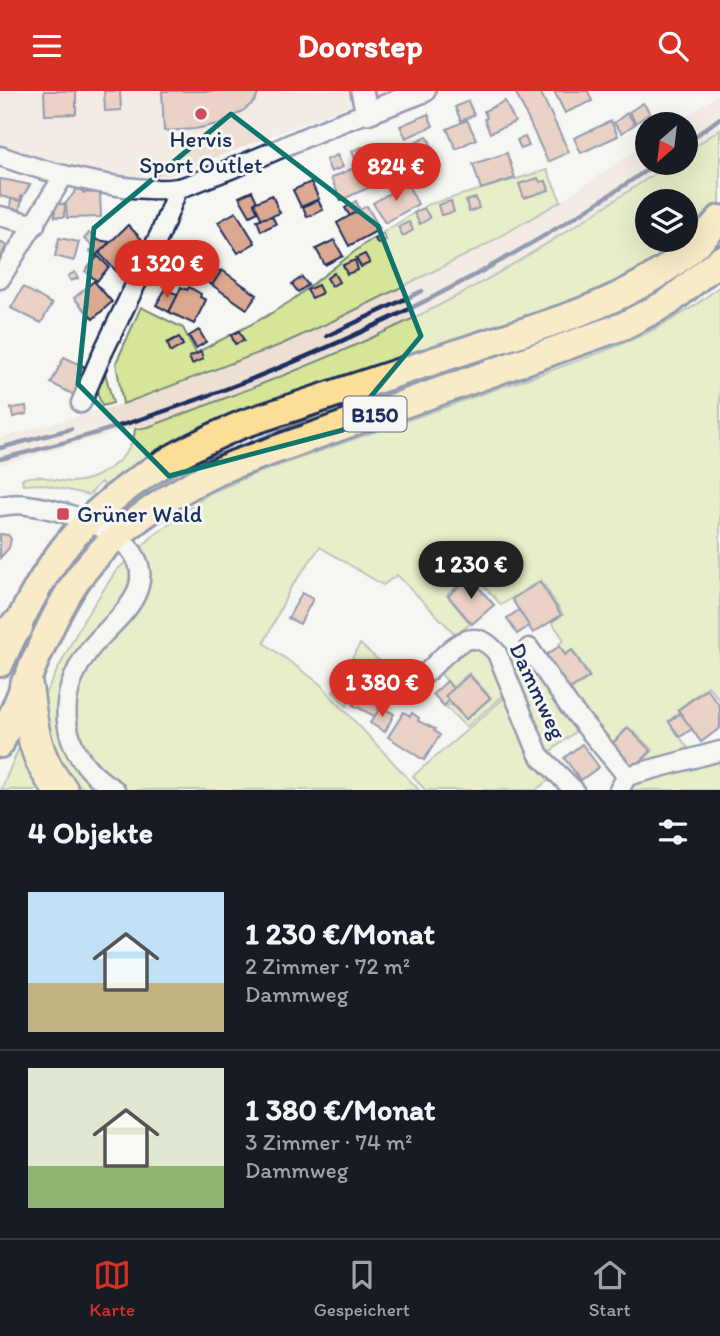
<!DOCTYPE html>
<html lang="de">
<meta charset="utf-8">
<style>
:root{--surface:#171b24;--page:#20242c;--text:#f1f3f6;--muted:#9ea1a6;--line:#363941;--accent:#d93025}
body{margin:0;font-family:Itim,sans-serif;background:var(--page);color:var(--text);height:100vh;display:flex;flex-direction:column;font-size:26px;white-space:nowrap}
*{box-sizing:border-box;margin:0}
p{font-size:23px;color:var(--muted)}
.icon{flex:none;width:38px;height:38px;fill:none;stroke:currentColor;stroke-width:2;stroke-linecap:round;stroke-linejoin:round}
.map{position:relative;height:699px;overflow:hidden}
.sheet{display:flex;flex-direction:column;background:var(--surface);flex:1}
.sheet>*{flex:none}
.needle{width:46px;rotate:208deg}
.controls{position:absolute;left:635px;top:21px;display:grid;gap:14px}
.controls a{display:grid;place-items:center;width:63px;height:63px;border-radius:50%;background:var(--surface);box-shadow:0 7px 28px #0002;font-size:35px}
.price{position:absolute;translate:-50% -60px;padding:0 16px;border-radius:24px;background:var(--accent);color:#fff;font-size:23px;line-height:46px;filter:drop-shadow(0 2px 4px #0008)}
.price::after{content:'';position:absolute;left:50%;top:42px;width:21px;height:16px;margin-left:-10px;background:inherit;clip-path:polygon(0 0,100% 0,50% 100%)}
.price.selected{background:#222;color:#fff}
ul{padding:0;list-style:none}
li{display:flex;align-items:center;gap:21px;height:175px;padding:0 28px}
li+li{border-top:2px solid var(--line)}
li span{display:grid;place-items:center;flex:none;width:196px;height:140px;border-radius:0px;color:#555}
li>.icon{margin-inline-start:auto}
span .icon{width:84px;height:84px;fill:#fffc;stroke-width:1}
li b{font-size:30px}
h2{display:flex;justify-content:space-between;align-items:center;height:84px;padding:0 28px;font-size:30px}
header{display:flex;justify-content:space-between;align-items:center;height:91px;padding:0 28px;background:var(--accent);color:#fff;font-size:32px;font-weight:800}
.tabs{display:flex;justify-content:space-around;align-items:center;height:98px;border-top:2px solid var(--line);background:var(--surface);font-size:19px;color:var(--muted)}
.tabs a{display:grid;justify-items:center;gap:4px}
.tabs .selected{color:var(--accent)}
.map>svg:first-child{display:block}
.built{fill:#eedfd5}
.green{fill:#d6e598;stroke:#788a7b;stroke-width:2;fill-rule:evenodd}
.building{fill:#dca890;stroke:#1b2f5e;stroke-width:2}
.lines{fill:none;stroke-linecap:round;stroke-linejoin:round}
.minor-casing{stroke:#1b2f5e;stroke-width:23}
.tertiary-casing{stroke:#1b2f5e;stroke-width:26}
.primary-casing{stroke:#1b2f5e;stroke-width:32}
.motorway-casing{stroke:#1b2f5e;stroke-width:37}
.minor{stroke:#f6f6f2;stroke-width:18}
.tertiary{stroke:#f6f6f2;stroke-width:21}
.primary{stroke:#fcde96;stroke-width:26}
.motorway{stroke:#fcde96;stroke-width:32}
.rail{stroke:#1b2f5e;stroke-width:4.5}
.marked{fill:none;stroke:#0f766e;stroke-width:5;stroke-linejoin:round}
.poi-dot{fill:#d1495b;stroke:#f6f6f2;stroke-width:2.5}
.labels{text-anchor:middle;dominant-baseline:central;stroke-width:6;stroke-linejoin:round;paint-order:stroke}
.shield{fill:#f6f6f2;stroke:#5d6b8a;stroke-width:2}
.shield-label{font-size:21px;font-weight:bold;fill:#1b2f5e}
.poi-label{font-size:23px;fill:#1b2f5e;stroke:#f6f6f2}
.street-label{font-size:23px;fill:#1b2f5e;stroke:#f6f6f2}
</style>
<header><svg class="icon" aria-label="menu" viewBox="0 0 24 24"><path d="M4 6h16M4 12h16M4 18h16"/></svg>Doorstep<svg class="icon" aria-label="search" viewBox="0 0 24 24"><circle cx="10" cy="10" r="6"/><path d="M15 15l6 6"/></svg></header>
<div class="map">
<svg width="720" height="699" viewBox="0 0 720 699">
<rect width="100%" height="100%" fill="#f6f6f2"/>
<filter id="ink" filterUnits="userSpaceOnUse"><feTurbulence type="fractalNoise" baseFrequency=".0143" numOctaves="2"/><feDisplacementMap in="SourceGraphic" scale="14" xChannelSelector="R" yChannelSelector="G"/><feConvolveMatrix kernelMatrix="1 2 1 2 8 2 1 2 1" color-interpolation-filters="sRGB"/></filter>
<g filter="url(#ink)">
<g class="built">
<polygon points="0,0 386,0 170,84 124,86 26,64 0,53"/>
<polygon points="720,2 720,38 686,62 686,33 676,33"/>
<polygon points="647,52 648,72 671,72 519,171 453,207 375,244 222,308 147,336 140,335 0,374 0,347 135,309 142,304 207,282 335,229 480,157 561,110"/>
</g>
<g class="green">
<path d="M 720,38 L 720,113 C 656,204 521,231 421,264 C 352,286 283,310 214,334 C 173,351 143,371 107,397 L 101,391 L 89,404 L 42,393 L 23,394 L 22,388 C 38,381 55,391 71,391 C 100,390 133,366 135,338 L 148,336 C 251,298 357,258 455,206 C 530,166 600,119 671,72 L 686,72 L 686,62 ZM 648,110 L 686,110 L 686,149 L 648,149 Z"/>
<polygon points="547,79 561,110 480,157 335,229 280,254 123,313 116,272 141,216 183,237 196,262 265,226 291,210 363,154 427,114"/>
<path d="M 720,145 L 720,149 C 690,180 658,203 620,223 L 231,361 L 169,391 L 123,425 L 120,421 L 164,388 L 192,373 L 302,331 L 341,314 L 409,290 Z"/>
<path d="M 720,195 L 720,609 L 708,595 L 677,619 L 679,622 L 668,630 L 693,664 L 635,680 L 653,659 L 628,636 L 607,657 L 567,602 L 590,586 L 573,559 L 566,563 L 559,553 L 564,549 L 552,531 L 563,524 L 541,489 L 501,514 L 472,482 L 447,504 L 470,533 L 456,544 L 397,484 L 383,494 L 320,456 L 290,498 L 264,552 L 319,592 L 419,699 L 86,699 L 66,684 L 48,646 L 45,603 L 83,530 L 116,480 L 153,445 L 210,402 L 252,384 C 334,355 416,326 499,297 C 574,271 659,248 720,195 Z"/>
<polygon points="104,278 113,312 102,315 97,301 100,280"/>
<polygon points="360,553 398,586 387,599 362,587 347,615 333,601"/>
<polygon points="467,553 487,556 509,600 466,636 446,616 450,613 466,629 491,607 469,582 453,596 438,580"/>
<polygon points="520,555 581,636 545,665 502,563"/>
<polygon points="509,603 554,689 546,691 536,699 425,699 413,685"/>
<polygon points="21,652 32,673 29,683 40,699 1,699"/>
<polygon points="720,669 720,699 624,699 630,692"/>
</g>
<g class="building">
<polygon points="44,0 76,0 76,23 45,24"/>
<polygon points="104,0 120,0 121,19 105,20"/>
<polygon points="162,0 260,0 254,11 244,19 222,32 195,38 164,40"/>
<polygon points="515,0 540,0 569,61 548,71"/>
<polygon points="554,0 588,0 592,10 565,22"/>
<polygon points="468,10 474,24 461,30 455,16"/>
<polygon points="505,10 515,31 490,42 484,28 487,27 484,20"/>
<polygon points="643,12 650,22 636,32 629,21"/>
<polygon points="627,22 635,33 622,42 614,32"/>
<polygon points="428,23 433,35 406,47 400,35"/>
<polygon points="467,29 476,48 456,58 447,38"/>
<polygon points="611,30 618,45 581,62 574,47"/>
<polygon points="427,45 442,76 420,86 406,55"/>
<polygon points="525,46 529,55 521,58 517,49"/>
<polygon points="362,56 368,68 357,73 352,60"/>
<polygon points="507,62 515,87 481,98 473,73"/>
<polygon points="337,64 343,76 331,81 326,69"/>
<polygon points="365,72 375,94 341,109 331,87"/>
<polygon points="538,87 540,91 546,90 549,99 524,107 519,93"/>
<polygon points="0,88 7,89 30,94 20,110 0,105"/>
<polygon points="311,91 319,108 301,116 293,99"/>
<polygon points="407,92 418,113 385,132 373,112"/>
<polygon points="78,97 84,102 100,101 101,126 67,127 66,112"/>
<polygon points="252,100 257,111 254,112 258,121 250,125 239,106"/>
<polygon points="272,104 280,122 262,129 254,112"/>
<polygon points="21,105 23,105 19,120 10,117 11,108 20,110"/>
<polygon points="476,107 479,117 469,121 466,110"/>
<polygon points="318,109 323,119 307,126 303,116"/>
<polygon points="356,110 360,119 350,125 345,117"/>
<polygon points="451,110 454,121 441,124 438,114"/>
<polygon points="55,113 65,113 64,126 55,126"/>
<polygon points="367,115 380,138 349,155 337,132"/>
<polygon points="424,117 430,127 420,133 414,122"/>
<polygon points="236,121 255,152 238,162 218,131"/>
<polygon points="272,125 276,133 261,140 257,129"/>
<polygon points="409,131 413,139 403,145 398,136"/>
<polygon points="128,134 149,156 118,182 99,162"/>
<polygon points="89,142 97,149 110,151 95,165 90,160 94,156 84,148"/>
<polygon points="383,143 386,149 378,153 375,148"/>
<polygon points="59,147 79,151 74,170 55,165"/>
<polygon points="334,149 343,165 325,174 316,158"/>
<polygon points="0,151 6,154 0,170"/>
<polygon points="191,159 221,181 212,194 203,188 201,191 179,176"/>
<polygon points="365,163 370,172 361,176 356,167"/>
<polygon points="98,165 109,176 97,190 85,180"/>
<polygon points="355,169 358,179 347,183 343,174"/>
<polygon points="222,179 257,204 247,218 212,194"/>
<polygon points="75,181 78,187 71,190 68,185"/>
<polygon points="334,182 339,191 332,195 327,187"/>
<polygon points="302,186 308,194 298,201 292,193"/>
<polygon points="94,190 112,211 93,228 74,207"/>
<polygon points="318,194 322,202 312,207 307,199"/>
<polygon points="23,196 52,213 41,232 11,217"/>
<polygon points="181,196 187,199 189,196 201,203 200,206 206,209 194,233 169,221"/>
<polygon points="165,199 178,203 169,221 156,214"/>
<polygon points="199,239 206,251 196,257 189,245"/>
<polygon points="239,240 244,250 235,253 231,244"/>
<polygon points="179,246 183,254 171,261 167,252"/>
<polygon points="201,261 203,268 192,273 189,266"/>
<polygon points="64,266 87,277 74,304 51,292"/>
<polygon points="26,315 27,323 13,326 11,317"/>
<polygon points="0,443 8,444 11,448 9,457 0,467"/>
<polygon points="470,486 494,514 472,533 448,505"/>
<polygon points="540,491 561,524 533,542 512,508"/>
<polygon points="302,502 313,508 300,533 288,527"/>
<polygon points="519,519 529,535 517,543 507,527"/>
<polygon points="560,555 565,564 572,559 589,586 566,600 544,565"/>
<polygon points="469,584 490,607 466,628 445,605"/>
<polygon points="365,590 389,602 376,626 353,614"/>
<polygon points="447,590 453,598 445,605 449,610 444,615 433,603"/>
<polygon points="707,598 720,615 720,637 701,651 678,619"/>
<polygon points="381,616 394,623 385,641 370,632"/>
<polygon points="404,621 410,625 412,622 419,627 418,630 435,638 434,640 440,644 424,669 388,646"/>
<polygon points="680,622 692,638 680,646 669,631"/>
<polygon points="628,637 651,660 633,678 610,655"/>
<polygon points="582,653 599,676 581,689 564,667"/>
</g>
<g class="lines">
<defs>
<g id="minor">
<path d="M 0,65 C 44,81 132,104 178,97 C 188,95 199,90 209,86 C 262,68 313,40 367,22"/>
<polyline points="0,125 35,134"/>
<polyline points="0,188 64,84"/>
<polyline points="81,312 102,263 161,141 178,97"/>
<path d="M 0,415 C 9,414 18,412 27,414 C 67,419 164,447 135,505 C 125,525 104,540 90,558 C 52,608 60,666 115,699"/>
<polyline points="529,557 569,615 627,685"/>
<path d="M 420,588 C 445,566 468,527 497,562 L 539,664 L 574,699"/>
<polyline points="619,699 627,685 720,660"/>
</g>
<polyline id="tertiary" points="362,0 367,22 424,0"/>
<g id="primary">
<path d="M 0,572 C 16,537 32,503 53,472 C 98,406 170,363 243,333 C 318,308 394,283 470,258 C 560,228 657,206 720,128"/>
<path d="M 0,653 C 23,602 46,534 77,489 C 113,438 179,396 235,373 L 623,235 L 669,211 L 720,169"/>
</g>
<g id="motorway">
<polyline points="0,550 16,536"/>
<path d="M 26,595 C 31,633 34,669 61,699"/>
</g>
</defs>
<use href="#minor" class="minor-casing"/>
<use href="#tertiary" class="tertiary-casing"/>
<use href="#primary" class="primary-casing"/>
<use href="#motorway" class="motorway-casing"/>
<use href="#minor" class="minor"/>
<use href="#tertiary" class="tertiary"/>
<use href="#primary" class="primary"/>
<use href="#motorway" class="motorway"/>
<g class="rail">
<polyline points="686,52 720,27"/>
<polyline points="327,245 422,200"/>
<polyline points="0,357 71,338"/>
<path d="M 0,368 C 229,313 465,206 657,72"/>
</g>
</g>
</g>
<path d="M0 0H720V699H0ZM 231,23 L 378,135 L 421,245 L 343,339 L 169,385 L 78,293 L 94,137 Z" fill="#f6f6f2" fill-opacity=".55" fill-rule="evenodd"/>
<path class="marked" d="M 231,23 L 378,135 L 421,245 L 343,339 L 169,385 L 78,293 L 94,137 Z"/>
<g class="poi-dot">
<circle cx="201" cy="23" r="7"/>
<rect x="56" y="416" width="14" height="14" rx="3.5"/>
</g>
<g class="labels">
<rect class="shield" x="343.5" y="305.5" width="63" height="35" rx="5"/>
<g class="shield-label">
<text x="375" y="323">B150</text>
</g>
<g class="poi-label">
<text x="201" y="48">Hervis<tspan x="201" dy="26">Sport Outlet</tspan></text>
<text x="77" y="423" text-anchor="start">Grüner Wald</text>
</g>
<g class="street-label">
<text transform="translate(538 600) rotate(65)">Dammweg</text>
</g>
</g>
</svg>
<div class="controls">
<a><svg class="needle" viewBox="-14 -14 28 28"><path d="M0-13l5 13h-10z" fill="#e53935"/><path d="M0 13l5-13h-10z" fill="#9ea1a6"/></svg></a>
<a><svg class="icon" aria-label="layers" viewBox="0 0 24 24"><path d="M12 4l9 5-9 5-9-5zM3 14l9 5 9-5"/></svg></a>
</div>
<b class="price" style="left:396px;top:112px">824 €</b>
<b class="price" style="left:167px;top:209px">1 320 €</b>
<b class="price selected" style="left:471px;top:510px">1 230 €</b>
<b class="price" style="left:382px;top:628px">1 380 €</b>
</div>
<section class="sheet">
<h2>4 Objekte<svg class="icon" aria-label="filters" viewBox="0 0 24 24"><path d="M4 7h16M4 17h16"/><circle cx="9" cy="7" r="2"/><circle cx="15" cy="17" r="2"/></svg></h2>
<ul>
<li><span style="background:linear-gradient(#bfe0f5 65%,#c2b280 0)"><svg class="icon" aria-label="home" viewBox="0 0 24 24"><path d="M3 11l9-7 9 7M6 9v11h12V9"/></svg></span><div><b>1 230 €/Monat</b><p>2 Zimmer · 72 m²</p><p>Dammweg</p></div></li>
<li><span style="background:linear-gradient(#dfe7d0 70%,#8fb573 0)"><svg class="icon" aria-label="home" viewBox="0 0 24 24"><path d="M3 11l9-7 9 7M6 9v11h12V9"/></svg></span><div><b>1 380 €/Monat</b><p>3 Zimmer · 74 m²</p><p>Dammweg</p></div></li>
</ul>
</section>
<nav class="tabs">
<a class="selected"><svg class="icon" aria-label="map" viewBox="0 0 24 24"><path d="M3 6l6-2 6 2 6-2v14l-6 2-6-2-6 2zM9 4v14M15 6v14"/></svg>Karte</a>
<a><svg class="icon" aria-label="saved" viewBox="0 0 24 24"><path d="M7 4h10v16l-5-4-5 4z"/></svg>Gespeichert</a>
<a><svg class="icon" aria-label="home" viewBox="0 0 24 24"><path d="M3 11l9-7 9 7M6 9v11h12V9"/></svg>Start</a>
</nav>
